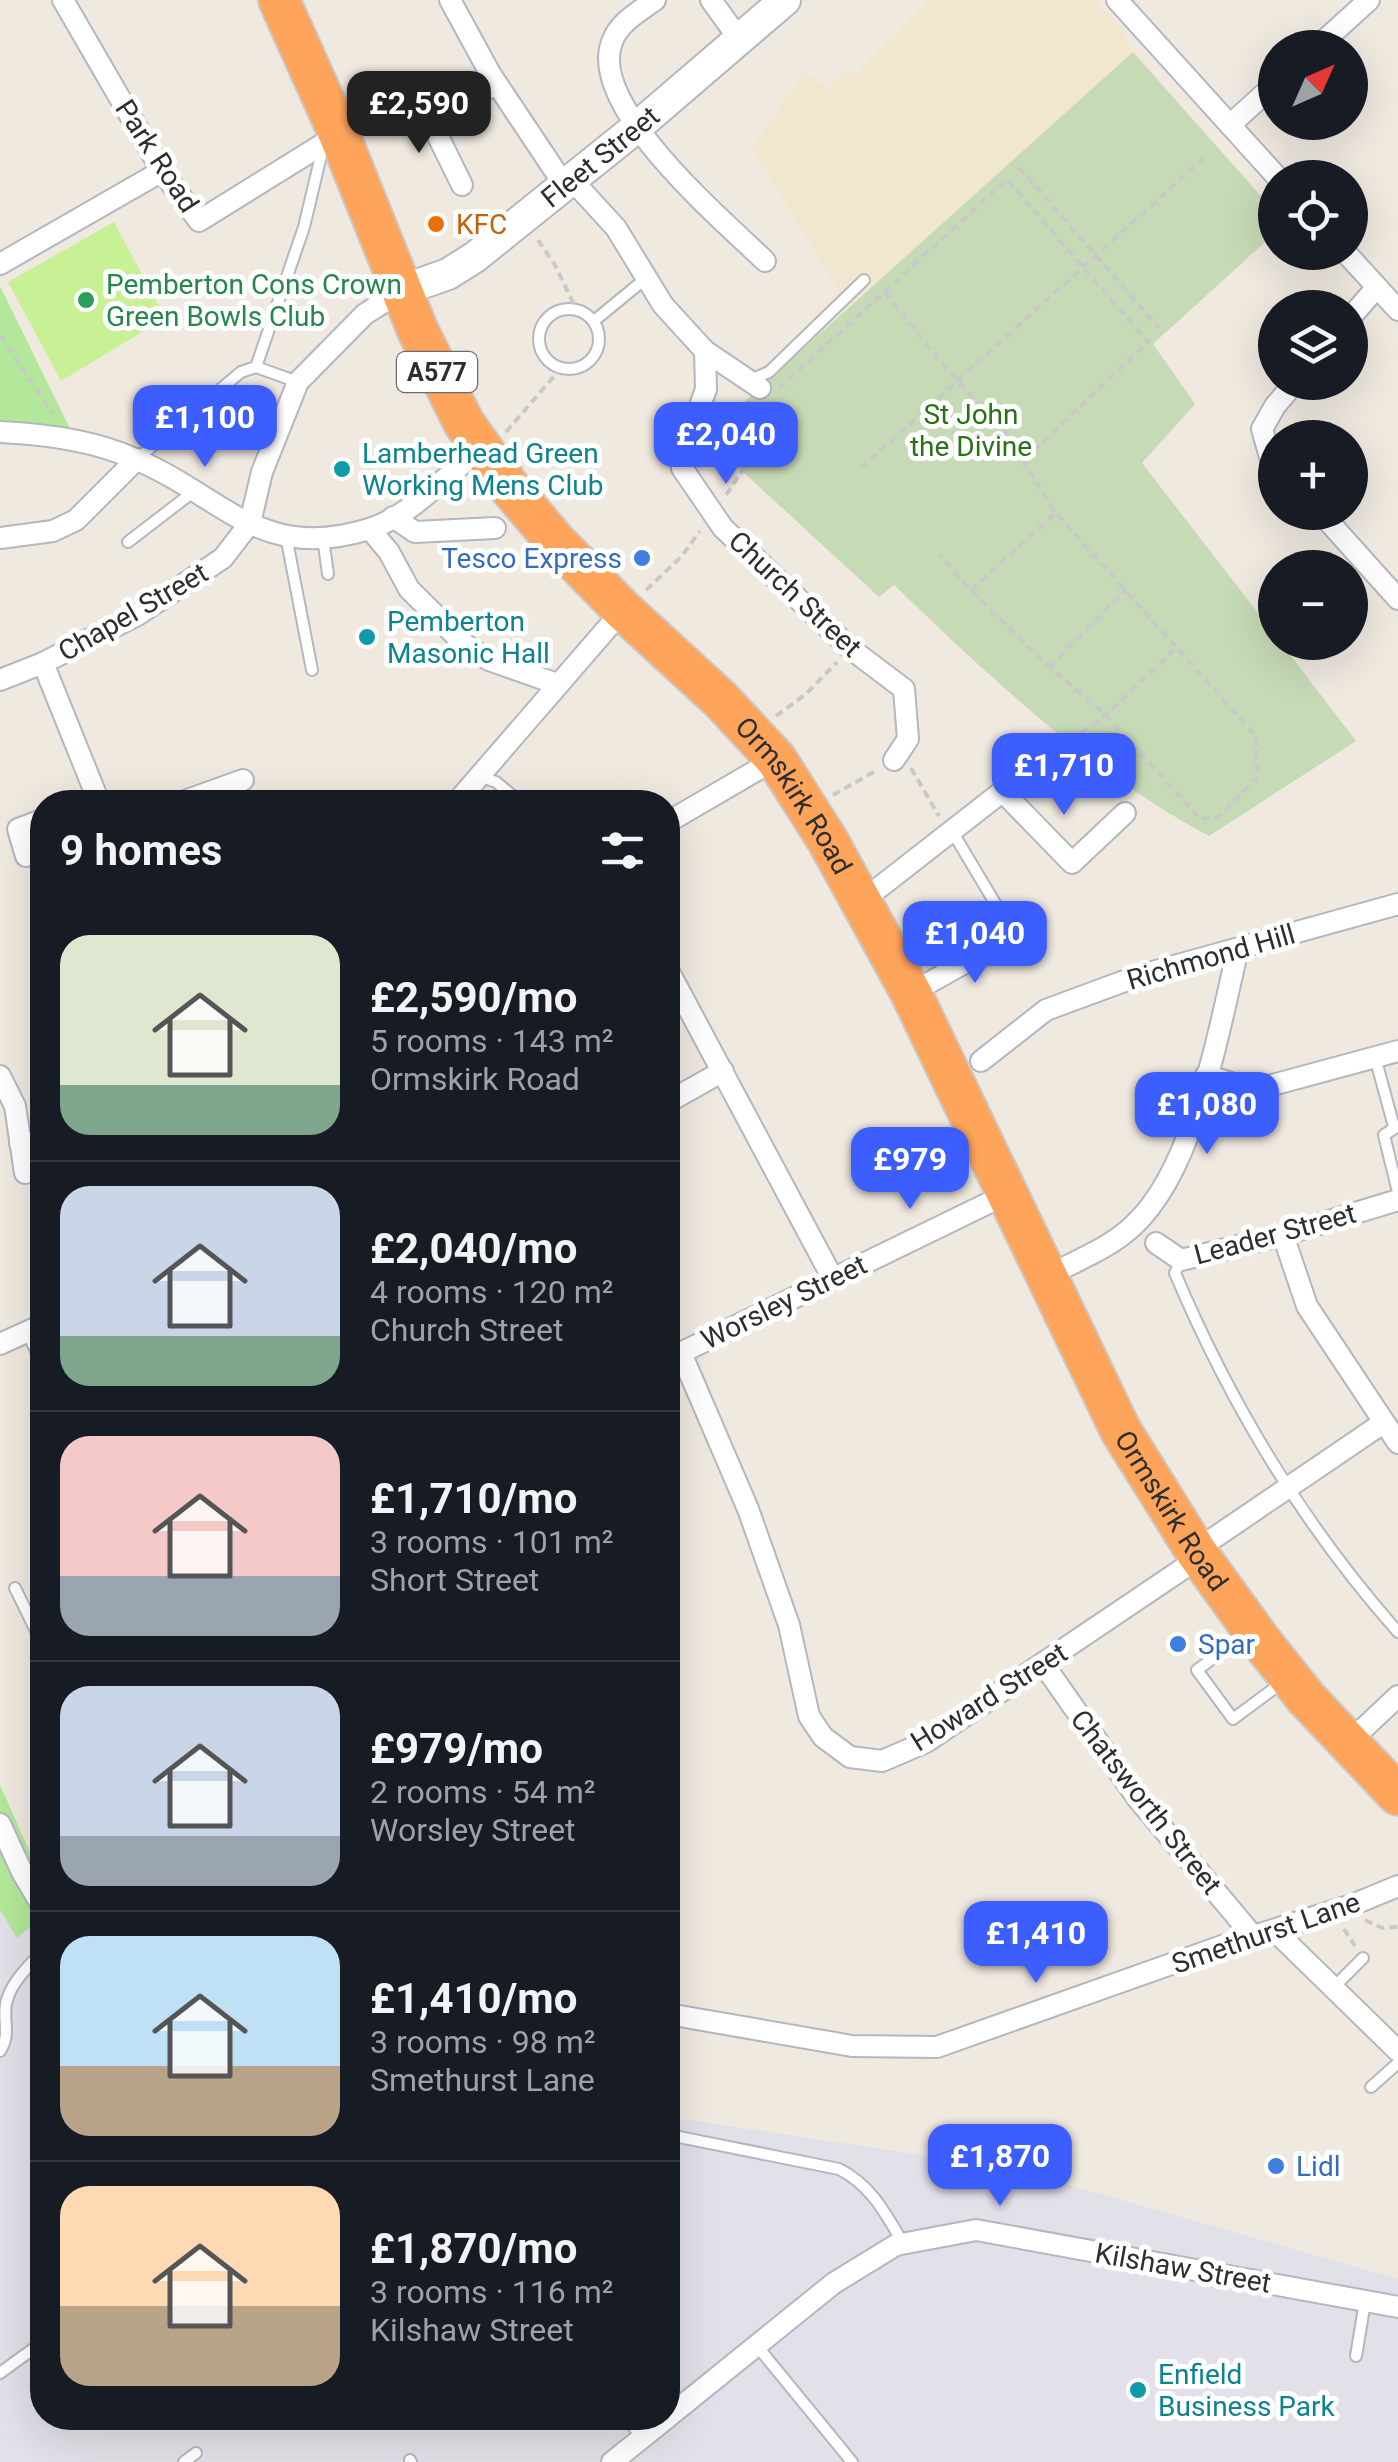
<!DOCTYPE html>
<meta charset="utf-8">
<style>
:root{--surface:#171b24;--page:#242831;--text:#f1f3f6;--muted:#9ea1a6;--line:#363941;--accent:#3d5eff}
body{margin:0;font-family:Roboto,sans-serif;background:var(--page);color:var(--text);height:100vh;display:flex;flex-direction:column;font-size:38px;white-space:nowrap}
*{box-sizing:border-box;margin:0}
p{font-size:32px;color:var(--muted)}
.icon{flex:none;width:55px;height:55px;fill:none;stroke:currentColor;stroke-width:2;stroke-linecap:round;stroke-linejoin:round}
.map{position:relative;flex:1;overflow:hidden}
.details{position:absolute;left:30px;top:790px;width:650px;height:1640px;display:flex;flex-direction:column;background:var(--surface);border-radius:40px;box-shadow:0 10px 40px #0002}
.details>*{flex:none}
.needle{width:65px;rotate:45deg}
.tools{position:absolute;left:1258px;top:30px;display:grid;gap:20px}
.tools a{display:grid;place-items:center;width:110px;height:110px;border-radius:50%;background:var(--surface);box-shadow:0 10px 40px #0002;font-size:50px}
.price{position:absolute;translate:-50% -85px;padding:0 22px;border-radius:20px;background:var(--accent);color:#fff;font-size:32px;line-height:65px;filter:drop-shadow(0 2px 5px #0008)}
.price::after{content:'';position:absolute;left:50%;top:60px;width:30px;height:22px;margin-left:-15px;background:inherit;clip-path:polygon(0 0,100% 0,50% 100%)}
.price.selected{background:#222;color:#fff}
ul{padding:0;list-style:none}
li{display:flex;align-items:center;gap:30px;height:250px;padding:0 30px}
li+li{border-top:2px solid var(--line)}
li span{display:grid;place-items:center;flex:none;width:280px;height:200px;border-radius:30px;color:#555}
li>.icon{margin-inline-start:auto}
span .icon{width:120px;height:120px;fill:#fffc;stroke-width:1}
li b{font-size:42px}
h2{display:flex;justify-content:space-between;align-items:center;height:120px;padding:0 30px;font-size:42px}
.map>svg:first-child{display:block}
.industrial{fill:#e2e0e8}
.education{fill:#f1e7cf}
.green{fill:#b3e89a}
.cemetery{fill:#c7dab6}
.pitch{fill:#c8f095}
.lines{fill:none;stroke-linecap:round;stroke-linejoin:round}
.lane-casing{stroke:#b4b6c1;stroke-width:14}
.street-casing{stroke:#b4b6c1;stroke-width:24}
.secondary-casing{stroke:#b4b6c1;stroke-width:34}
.highway-casing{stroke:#c9c9c9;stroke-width:44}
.path{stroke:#c9c9c9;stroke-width:4;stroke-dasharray:8 5;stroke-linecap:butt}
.lane{stroke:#fff;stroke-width:10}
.street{stroke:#fff;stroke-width:20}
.secondary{stroke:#fff;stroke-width:30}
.highway{stroke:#ffa55b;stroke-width:40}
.food-dot{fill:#e8710a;stroke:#fff;stroke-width:4}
.leisure-dot{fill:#2e9e5b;stroke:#fff;stroke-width:4}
.culture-dot{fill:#0f9aa8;stroke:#fff;stroke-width:4}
.shop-dot{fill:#3f7fe0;stroke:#fff;stroke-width:4}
.labels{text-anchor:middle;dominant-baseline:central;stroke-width:10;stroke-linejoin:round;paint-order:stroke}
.shield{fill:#fff;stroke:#6d6d6d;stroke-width:2.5}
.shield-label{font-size:25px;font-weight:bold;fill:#2e2e2e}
.street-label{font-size:28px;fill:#2e2e2e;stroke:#fff}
.food-label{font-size:28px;fill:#c56008;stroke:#fff;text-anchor:start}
.leisure-label{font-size:28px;fill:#27864d;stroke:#fff;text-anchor:start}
.park-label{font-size:28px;fill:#287117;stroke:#fff}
.culture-label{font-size:28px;fill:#0d838f;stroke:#fff;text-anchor:start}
.shop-label{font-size:28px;fill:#366cbe;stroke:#fff;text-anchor:start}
</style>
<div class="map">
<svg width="1398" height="2462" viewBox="0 0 1398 2462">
<rect width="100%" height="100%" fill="#efe9e0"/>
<polygon class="industrial" points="0,1910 17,1937 42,1917 42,2418 668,2418 668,2117 1009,2168 1398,2279 1398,2462 0,2462"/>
<polygon class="education" points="930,0 1096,0 1120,26 1133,52 800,352 792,341 839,291 752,148 805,72 828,89 849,69 855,74"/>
<g class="green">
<polygon points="0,286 75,439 0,437"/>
<polygon points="0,1785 42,1879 42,1917 17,1938 0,1910"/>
</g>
<path class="cemetery" d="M 1133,52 L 1275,212 L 1275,233 L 1153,344 L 1195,404 L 1142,463 L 1275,635 L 1275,642 L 1281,643 L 1356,741 L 1209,836 C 1091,773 990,677 894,585 L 879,597 L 705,437 Z"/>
<polygon class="pitch" points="114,222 165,318 61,381 8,282"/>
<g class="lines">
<defs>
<g id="lane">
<circle cx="569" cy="339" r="30"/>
<polyline points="594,321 645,279"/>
<polyline points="256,367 304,227 324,143"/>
<polyline points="750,380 769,372 864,280"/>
<polyline points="137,459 241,372 256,367 298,382"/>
<polyline points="286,536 312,670"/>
<polyline points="323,538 328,574"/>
<polyline points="128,542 193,492"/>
<polyline points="479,776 496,782 520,802"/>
<polyline points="952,831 1014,935"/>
<polyline points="1375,1057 1394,1127"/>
<polyline points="1398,1126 1384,1135 1398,1192"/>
<path d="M 1181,1260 L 1175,1273 C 1230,1403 1304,1526 1398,1632"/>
<polyline points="15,1588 42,1643"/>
<polyline points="1244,1635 1197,1670 1233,1719 1284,1681"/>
<polyline points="1333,1988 1363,1958"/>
<path d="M 0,2051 C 11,2034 3,2023 6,2004 C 10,1983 28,1967 42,1952"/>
<polyline points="1371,2087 1398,2063"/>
<path d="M 674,2136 L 839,2169 C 871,2185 885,2213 903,2243"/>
<polyline points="757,2346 852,2462"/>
<polyline points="1356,2356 1365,2302"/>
<polyline points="0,2373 40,2344"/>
<polyline points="626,2418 642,2437"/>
<polyline points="410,2460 411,2462"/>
<polyline points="184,2462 196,2453"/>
</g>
<g id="street">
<polyline points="63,0 162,171 199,221 339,134"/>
<polyline points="450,0 491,75 565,186"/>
<path d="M 655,0 C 639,12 619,22 612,42 C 587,106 723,220 765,261"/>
<polyline points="711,0 739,39"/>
<polyline points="1117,0 1278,178"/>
<polyline points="1316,48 1369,0"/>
<polyline points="422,104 462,185"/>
<polyline points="376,113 498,86"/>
<polyline points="1230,125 1275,84"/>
<polyline points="572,180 616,228 663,305 705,351 706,389 690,434 682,468 723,528 851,649 904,689 908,739 894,760"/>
<polyline points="1345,252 1398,310"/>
<polyline points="0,264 162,171"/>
<polyline points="1350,318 1377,287"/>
<polyline points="705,351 760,388"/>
<path d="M 0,432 C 46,434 93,440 135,459 C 223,496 260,563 369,529 C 412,516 446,474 481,449"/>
<polyline points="1275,463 1270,457 1262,429 1275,406 1295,382"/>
<polyline points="1320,512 1398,599"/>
<polyline points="393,517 415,532 495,528"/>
<polyline points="370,529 389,552 409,589 464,644 489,660 557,684"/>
<polyline points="0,538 53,531 76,520 137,459"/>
<polyline points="43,663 99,802"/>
<polyline points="0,680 43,663 139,614 223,558 250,523 262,472 298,382 365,314 403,290"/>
<polyline points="1003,792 1072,863 1125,813"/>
<polyline points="182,802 243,780"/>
<polyline points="457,802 623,610"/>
<polyline points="668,822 776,759"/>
<polyline points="26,856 18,829 42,820"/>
<polyline points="862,901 1044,759"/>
<polyline points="668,970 832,1277"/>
<polyline points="911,993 1014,935"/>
<polyline points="981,1061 1046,1010 1138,976 1398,904"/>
<polyline points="1206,1075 1246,1088 1261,1088 1398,1051"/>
<polyline points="0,1076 15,1106 25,1173"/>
<polyline points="668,1102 723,1071"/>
<polyline points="20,1143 42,1141"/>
<polyline points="1283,1235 1307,1306 1398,1443"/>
<polyline points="1156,1243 1181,1260 1283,1235 1398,1200"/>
<path d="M 1049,1275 C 1078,1260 1110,1248 1134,1225 C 1195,1168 1219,1029 1238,949"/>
<polyline points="32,1330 42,1352"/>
<polyline points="0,1344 42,1325"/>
<polyline points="681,1353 748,1509 789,1625 809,1716 823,1737 850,1757 882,1761 926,1742 1187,1566 1208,1542 1383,1423"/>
<polyline points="668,1359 1009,1193"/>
<polyline points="1044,1665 1138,1799 1253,1936"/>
<polyline points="1347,1744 1398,1696"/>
<polyline points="0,1824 22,1872 42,1906"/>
<polyline points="1274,1930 1398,2051"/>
<polyline points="668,2014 852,2046 937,2047 1222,1946 1352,1905 1398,1886"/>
<polyline points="668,2417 834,2283 896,2245 976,2230 1398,2307"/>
<polyline points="612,2462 667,2418"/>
</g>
<g id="secondary">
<path id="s1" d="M 403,290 L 448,274 L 475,257 L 637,127 L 785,0"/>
</g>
<g id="highway">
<path id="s2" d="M 279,0 L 339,134 L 418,331 L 464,423 L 510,488 L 555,541 L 623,610 L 721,700 L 776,759 L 828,841 L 911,993 L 1121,1431 L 1197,1553 L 1260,1640 L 1306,1698 L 1398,1795"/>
</g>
</defs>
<use href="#lane" class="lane-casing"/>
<use href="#street" class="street-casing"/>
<use href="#secondary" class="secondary-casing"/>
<use href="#highway" class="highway-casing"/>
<g class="path">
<polyline points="1019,167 1159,328"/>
<polyline points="538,240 555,265 576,309"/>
<polyline points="884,292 1007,179 1148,342 1027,457"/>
<polyline points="0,335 53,414"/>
<polyline points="779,388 884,292 946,368 1027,457 1024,464 1056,513 1256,736 1257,778 1219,817 1200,819 1106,715 1045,663 977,597 940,555"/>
<polyline points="771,402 797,445"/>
<polyline points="506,432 561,368"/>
<polyline points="861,468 1206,156"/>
<polyline points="726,495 779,416"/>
<polyline points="646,590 681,557 700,531"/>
<polyline points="971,590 1056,513"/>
<polyline points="1049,667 1126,590"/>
<polyline points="776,716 806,694 837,662"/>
<polyline points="1060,748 1106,715 1177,647"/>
<polyline points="911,768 939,816"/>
<polyline points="833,795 877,770"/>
<polyline points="1365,1920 1382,1928 1398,1927"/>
<polyline points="1344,1929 1355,1946"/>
</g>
<use href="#lane" class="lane"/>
<use href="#street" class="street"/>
<use href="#secondary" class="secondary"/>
<use href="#highway" class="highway"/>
</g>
<circle class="food-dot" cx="436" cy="224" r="10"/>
<circle class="leisure-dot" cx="86" cy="300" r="10"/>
<g class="culture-dot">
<circle cx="342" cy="469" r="10"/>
<circle cx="367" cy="637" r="10"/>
<circle cx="1138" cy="2390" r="10"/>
</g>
<g class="shop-dot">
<circle cx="642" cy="558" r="10"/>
<circle cx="1178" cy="1644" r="10"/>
<circle cx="1276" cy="2166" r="10"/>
</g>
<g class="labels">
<rect class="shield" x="397" y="352" width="80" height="40" rx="8"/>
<g class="shield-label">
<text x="437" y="372">A577</text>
</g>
<g class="street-label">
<text transform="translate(157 156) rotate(57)">Park Road</text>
<text stroke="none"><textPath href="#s1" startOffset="240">Fleet Street</textPath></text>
<text transform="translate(795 594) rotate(43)">Church Street</text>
<text transform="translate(133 612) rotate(-30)">Chapel Street</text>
<text stroke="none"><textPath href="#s2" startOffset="962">Ormskirk Road</textPath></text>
<text transform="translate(1211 957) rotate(-16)">Richmond Hill</text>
<text transform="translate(1275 1234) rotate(-15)">Leader Street</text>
<text transform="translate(784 1302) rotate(-26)">Worsley Street</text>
<text stroke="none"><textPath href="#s2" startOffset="1772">Ormskirk Road</textPath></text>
<text transform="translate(989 1697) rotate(-32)">Howard Street</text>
<text transform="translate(1146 1802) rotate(52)">Chatsworth Street</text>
<text transform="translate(1266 1933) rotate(-19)">Smethurst Lane</text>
<text transform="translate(1183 2268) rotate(10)">Kilshaw Street</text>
</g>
<g class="food-label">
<text x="456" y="224">KFC</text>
</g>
<g class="leisure-label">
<text x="106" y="284">Pemberton Cons Crown<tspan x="106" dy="32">Green Bowls Club</tspan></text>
</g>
<g class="park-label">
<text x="971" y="414">St John<tspan x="971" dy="32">the Divine</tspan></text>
</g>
<g class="culture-label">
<text x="362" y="453">Lamberhead Green<tspan x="362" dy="32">Working Mens Club</tspan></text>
<text x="387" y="621">Pemberton<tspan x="387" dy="32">Masonic Hall</tspan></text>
<text x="1158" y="2374">Enfield<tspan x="1158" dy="32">Business Park</tspan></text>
</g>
<g class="shop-label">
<text x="622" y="558" text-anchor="end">Tesco Express</text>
<text x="1198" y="1644">Spar</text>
<text x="1296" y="2166">Lidl</text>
</g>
</g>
</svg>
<div class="tools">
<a><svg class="needle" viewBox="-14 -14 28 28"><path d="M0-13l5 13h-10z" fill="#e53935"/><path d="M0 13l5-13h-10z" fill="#9ea1a6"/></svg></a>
<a><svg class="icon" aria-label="locate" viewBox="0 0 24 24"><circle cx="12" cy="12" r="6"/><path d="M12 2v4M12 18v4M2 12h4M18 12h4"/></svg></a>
<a><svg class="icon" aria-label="layers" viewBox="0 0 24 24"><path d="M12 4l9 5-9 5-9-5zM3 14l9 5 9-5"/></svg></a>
<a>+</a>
<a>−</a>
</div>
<b class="price selected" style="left:419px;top:156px">£2,590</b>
<b class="price" style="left:205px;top:470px">£1,100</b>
<b class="price" style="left:726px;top:487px">£2,040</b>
<b class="price" style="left:1064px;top:818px">£1,710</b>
<b class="price" style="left:975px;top:986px">£1,040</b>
<b class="price" style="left:1207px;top:1157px">£1,080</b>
<b class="price" style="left:910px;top:1212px">£979</b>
<b class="price" style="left:1036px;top:1986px">£1,410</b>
<b class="price" style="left:1000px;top:2209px">£1,870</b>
<section class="details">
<h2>9 homes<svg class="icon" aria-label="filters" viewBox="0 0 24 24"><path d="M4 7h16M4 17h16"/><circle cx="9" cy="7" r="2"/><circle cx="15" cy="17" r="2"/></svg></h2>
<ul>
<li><span style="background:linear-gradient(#dfe7d0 75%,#7fa58c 0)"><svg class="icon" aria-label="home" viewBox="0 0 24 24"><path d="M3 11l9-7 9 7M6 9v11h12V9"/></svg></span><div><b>£2,590/mo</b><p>5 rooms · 143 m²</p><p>Ormskirk Road</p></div></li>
<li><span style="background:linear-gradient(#c9d6e8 75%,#7fa58c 0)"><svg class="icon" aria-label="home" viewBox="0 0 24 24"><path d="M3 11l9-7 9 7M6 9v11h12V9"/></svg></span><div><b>£2,040/mo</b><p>4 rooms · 120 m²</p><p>Church Street</p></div></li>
<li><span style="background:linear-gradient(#f6c9c9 70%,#9aa5b1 0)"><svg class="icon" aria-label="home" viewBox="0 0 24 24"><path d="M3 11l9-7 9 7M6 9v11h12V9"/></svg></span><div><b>£1,710/mo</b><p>3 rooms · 101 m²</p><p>Short Street</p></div></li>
<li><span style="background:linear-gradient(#c9d6e8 75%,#9aa5b1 0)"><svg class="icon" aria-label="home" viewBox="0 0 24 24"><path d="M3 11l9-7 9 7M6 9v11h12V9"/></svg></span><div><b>£979/mo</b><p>2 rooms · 54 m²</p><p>Worsley Street</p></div></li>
<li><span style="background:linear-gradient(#bfe0f5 65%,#b9a48a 0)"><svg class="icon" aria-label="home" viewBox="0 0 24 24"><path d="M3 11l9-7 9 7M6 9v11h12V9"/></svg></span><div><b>£1,410/mo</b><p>3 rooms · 98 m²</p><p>Smethurst Lane</p></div></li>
<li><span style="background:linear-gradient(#ffd9b3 60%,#b9a48a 0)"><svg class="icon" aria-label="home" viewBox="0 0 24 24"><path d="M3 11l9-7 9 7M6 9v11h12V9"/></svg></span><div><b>£1,870/mo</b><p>3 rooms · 116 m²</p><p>Kilshaw Street</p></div></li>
</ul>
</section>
</div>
